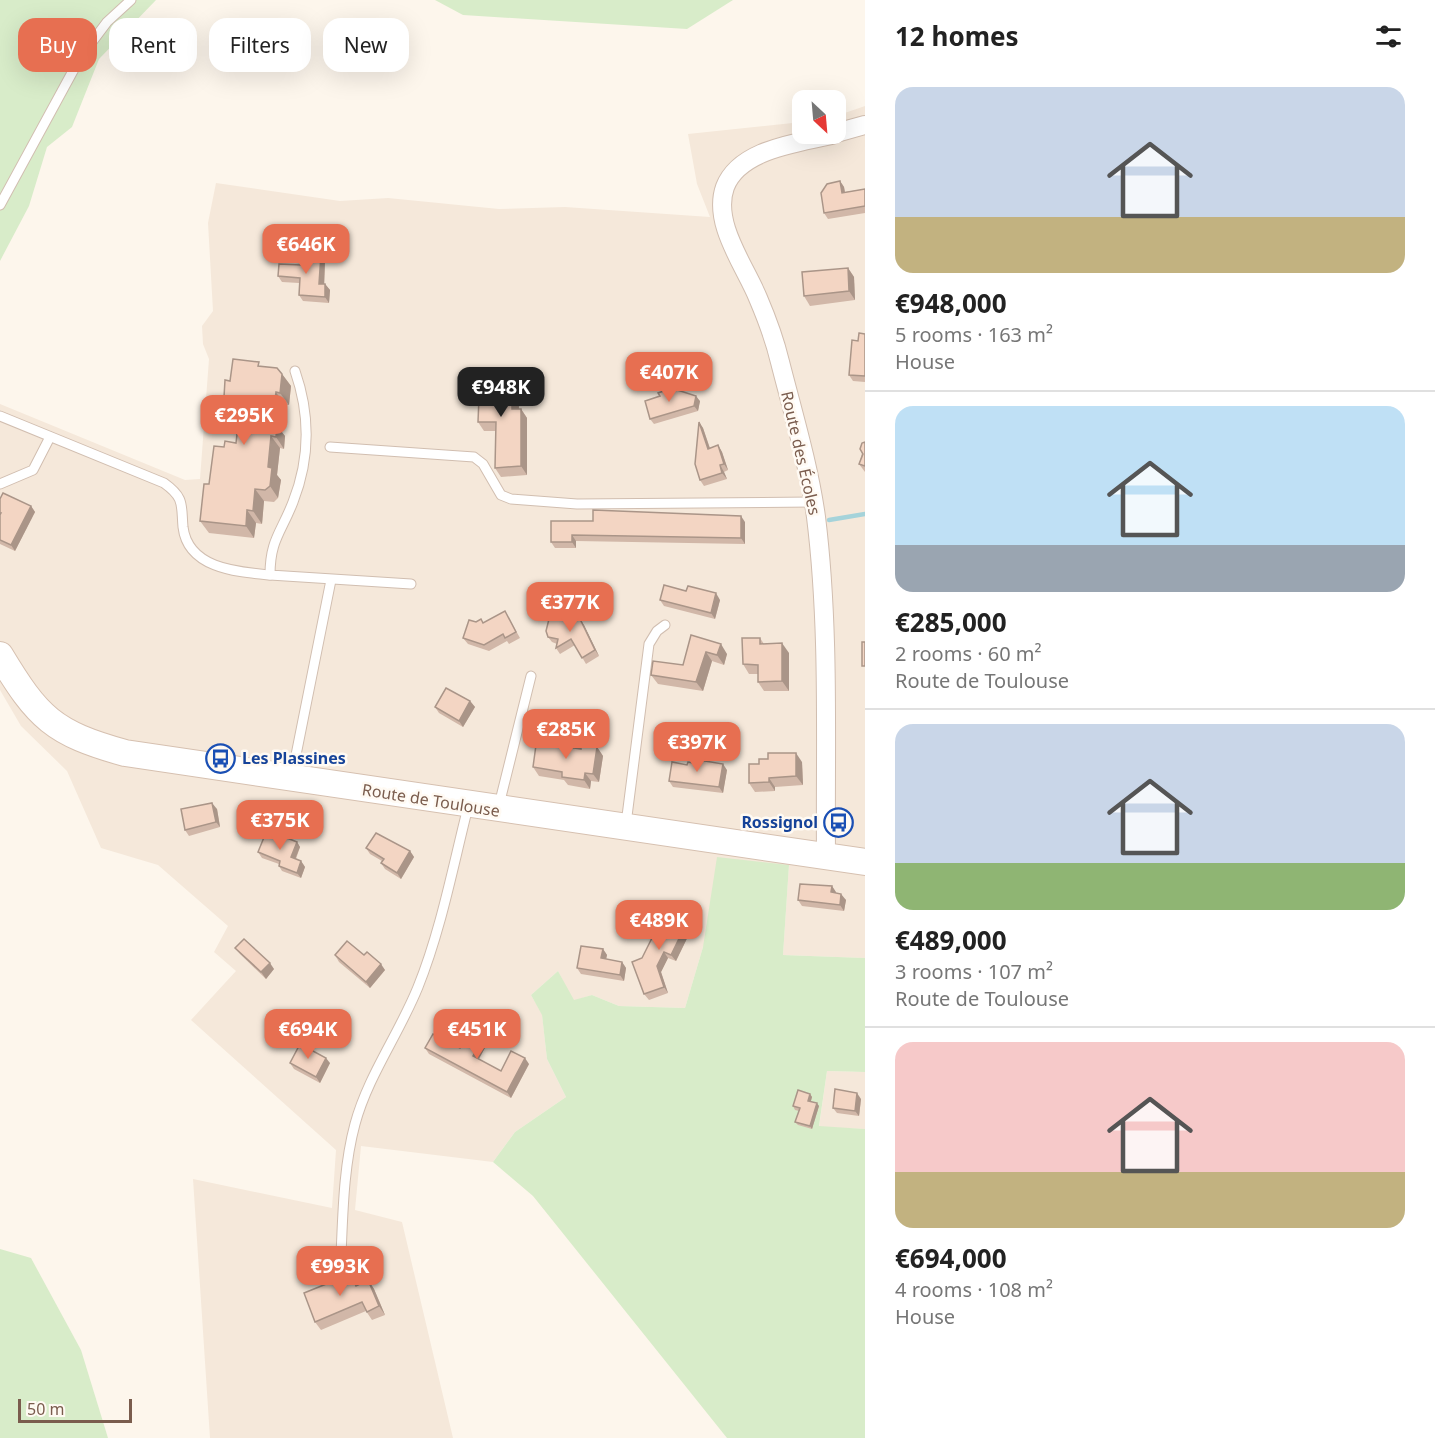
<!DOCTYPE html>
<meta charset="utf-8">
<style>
:root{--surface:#fff;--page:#f2f2f2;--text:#222;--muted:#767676;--line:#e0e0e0;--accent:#e76f51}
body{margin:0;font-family:"Noto Sans",sans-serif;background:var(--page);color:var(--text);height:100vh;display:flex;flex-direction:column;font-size:22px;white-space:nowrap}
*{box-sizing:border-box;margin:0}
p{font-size:20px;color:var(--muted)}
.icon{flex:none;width:33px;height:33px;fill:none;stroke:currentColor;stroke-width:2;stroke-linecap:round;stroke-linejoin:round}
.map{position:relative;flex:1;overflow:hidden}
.details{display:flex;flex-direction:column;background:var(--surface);width:570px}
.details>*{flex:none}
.guide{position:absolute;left:18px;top:18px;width:570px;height:54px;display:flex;gap:12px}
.needle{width:39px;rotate:154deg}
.buttons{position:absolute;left:792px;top:90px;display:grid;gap:12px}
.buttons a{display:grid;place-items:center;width:54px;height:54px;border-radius:12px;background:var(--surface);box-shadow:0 6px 24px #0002;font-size:30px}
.scale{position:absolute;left:18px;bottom:15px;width:114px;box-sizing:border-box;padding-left:6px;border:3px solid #7a5c4d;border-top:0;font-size:16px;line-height:21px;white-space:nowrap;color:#7a5c4d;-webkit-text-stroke:4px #fffaf3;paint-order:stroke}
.price{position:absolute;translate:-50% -51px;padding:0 14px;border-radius:12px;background:var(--accent);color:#fff;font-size:20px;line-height:39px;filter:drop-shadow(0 2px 3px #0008)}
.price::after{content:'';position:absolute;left:50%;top:36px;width:18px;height:14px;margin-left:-9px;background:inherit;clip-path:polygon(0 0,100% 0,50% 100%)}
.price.active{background:#222;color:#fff}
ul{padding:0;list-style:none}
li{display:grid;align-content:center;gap:12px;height:318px;padding:0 30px}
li+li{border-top:2px solid var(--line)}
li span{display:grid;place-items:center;height:186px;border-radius:18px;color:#555}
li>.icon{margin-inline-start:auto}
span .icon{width:108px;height:108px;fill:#fffc;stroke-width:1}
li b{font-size:26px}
h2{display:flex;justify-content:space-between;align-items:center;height:72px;padding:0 30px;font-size:26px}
.tag{padding:0 21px;border-radius:18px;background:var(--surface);box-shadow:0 6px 24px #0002;font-size:21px;line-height:54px}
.tag.active{background:var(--accent);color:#fff}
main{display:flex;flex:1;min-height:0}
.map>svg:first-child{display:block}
.residential{fill:#f5e8da}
.green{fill:#d8ecc9}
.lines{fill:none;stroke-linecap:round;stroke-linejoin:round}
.stream{stroke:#a5d3da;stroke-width:4.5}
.lane-casing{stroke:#d1beb0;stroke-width:11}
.street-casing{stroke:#d1beb0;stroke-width:20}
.secondary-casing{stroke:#d6c0b0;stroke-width:28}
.lane{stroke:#fff;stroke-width:9}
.street{stroke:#fff;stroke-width:18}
.secondary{stroke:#fff;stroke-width:26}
.wall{fill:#d1b7a8}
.shaded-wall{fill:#aa9588}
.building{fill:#f3d5c3;stroke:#aa9588;stroke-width:1.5}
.labels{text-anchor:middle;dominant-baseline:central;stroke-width:5;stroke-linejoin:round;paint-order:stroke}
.street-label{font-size:16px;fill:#7a5c4d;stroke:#fffaf3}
.transit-label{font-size:16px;font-weight:bold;fill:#164399;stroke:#fffaf3;text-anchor:start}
</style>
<main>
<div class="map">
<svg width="865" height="1438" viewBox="0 0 865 1438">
<rect width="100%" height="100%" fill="#fdf6ec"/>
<g class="residential">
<polygon points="865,106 865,958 783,955 789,865 703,947 685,1008 619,1006 592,995 573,1001 558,971 531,995 542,1014 547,1059 566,1097 515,1132 493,1162 361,1146 355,1210 402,1222 453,1438 210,1438 193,1179 332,1208 336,1150 191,1020 236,971 214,952 228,926 158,865 101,848 67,771 21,726 0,690 0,404 185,480 200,479 209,359 203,344 202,326 213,311 208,223 216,183 340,201 388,198 499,209 565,207 710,217 697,184 688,134 802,122 802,134 836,134 836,116"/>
<polygon points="827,1071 865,1072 865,1129 819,1127"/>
</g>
<g class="green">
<polygon points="0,0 156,0 99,59 72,127 47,147 29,206 0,261"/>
<polygon points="435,0 733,0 687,29 463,15"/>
<polygon points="717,857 789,865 783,955 865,958 865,1072 827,1071 819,1126 865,1129 865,1438 727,1438 533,1196 493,1162 515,1132 566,1097 547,1059 542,1015 531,995 558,971 574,1000 592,995 619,1006 685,1008 703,947"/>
<polygon points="0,1249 31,1258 81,1350 108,1438 0,1438"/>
</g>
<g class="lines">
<polyline class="stream" points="829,520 865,514"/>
<defs>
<g id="lane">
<polyline points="0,205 80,58 107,22 131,0"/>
<path d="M 295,371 C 310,414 310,459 293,502 C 281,533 270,540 270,575 L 411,584"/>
<path d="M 0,416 L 164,483 C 185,498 181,505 183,527 C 188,569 238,572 270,575"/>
<polyline points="330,447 474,457 483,464 501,495 511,499 577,504 813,502"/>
<polyline points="0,484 33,470 50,437"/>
<polyline points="292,775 331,580"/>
<polyline points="499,805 531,676"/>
<polyline points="626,824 649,644 657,631 665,625"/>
<path d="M 340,1274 C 343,1225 342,1172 355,1124 C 368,1076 399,1034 418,987 C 441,930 453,866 468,807"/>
</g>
<g id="street">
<polyline points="836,133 865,125"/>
<path d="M 826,858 C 825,745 830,630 816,517 C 809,466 793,413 780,362 C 775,341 767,319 758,298 C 745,266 712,223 725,187 C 740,148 801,143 835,134"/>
</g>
<path id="secondary" d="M 0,655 C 38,718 53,733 125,753 L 865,862"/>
</defs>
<use href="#lane" class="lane-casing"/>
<use href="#street" class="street-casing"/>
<use href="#secondary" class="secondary-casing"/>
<use href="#lane" class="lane"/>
<use href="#street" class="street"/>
<use href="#secondary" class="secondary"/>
</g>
<g class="wall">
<polygon points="840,181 844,187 845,192 865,189 865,213 828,219 824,213"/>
<polygon points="321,254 325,260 324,284 325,284 330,290 329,303 303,301 299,295 299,283 282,282 278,276"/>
<polygon points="848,268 854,277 855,300 810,306 804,296"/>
<polygon points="865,334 865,382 853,381 849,375 858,341"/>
<polygon points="262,366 282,374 291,386 289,405 284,405 281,431 285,436 284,449 280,448 277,475 281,480 278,498 274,502 264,501 262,524 256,523 254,538 209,533 200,521 209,484 224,447 236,443 240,410 232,409 224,397 230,381"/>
<polygon points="515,382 515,400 519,405 519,409 521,409 527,418 527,475 501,477 495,468 496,431 484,431 478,422"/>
<polygon points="700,401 698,411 654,424 650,419"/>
<polygon points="699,422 703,428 710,448 718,445 722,452 728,470 724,472 727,479 704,486 700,480"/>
<polygon points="865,442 865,472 859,464"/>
<polygon points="0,499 31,506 35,512 15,551 0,544"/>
<polygon points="551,521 745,522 745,544 576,541 576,548 555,548 551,542"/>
<polygon points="660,600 720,600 715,619 664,606"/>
<polygon points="505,611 520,638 509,644 507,641 489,651 468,644 463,638 476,622 483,623"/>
<polygon points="584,625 599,656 586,664 575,645 560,654 556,648 557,644 552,642 548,637"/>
<polygon points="691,635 727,654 724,665 712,661 703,691 658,684 651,675 683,665"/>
<polygon points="760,638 764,644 789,653 789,691 764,691 758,682 758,674 749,674 743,664"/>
<polygon points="470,701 475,707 463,727 439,713 435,707"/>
<polygon points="544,746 581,749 597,747 603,756 599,782 591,781 590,789 568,785 564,780 539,776 533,767"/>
<polygon points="802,762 803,785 775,787 775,791 755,792 749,783"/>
<polygon points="727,770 723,793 673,787 669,781"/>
<polygon points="217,809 220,827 189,836 185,830"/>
<polygon points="297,842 300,847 296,859 301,861 305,867 301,878 282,871 279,866 279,864 262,858 258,852"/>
<polygon points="366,848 410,851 414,857 401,879 385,869 381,863 382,861 370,854"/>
<polygon points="832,886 836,893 846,900 844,911 802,906 798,900"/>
<polygon points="689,918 694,924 676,961 668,958 661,972 668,993 649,1000 644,994 642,958 663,923"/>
<polygon points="235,948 274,969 266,979 240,954"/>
<polygon points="603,949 607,955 606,959 622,962 626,968 624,981 581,974 577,968"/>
<polygon points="335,955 364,955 385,970 370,988 339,962"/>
<polygon points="483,1038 487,1044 479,1059 501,1071 529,1064 511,1098 429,1054 425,1048 460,1048"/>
<polygon points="290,1063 330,1063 320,1083 294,1069"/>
<polygon points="810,1094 812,1097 811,1101 819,1106 812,1129 798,1125 795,1122 799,1111 795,1110 793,1106"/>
<polygon points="861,1099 859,1116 837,1113 833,1108"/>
<polygon points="351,1274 358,1285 368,1280 374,1289 385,1315 372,1320 366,1311 321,1330 315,1322"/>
</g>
<g class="shaded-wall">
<polygon points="840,181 844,187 846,199 842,193"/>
<polygon points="321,254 325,260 324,290 319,284"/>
<polygon points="848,268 854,277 855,300 849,291"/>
<polygon points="325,284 330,290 329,303 325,297"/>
<polygon points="509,373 515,382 515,400 519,405 518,418 512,409 509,396"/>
<polygon points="282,374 291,386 289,405 280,393"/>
<polygon points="276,392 284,405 281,431 285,436 284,449 276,437 272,424"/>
<polygon points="696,396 700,401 698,411 694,406"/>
<polygon points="521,409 527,418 527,475 521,466"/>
<polygon points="699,422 703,428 712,455 708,449"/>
<polygon points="271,436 280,448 277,475 281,480 278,498 270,486 268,467"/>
<polygon points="718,445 722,452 728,470 724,464"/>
<polygon points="720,465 724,472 727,479 722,473"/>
<polygon points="255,489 264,501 262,524 253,511"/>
<polygon points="31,506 35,512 15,551 11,545"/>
<polygon points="247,510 256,523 254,538 246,526"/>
<polygon points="741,516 745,522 745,544 741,538"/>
<polygon points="572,535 576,541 576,548 572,542"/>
<polygon points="716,593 720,600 715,619 711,613"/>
<polygon points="580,619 584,625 599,656 595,650"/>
<polygon points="782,643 789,653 789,691 782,681"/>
<polygon points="721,644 727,654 724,665 717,655"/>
<polygon points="706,652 712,661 703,691 696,682"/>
<polygon points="470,701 475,707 463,727 459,721"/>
<polygon points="597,747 603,756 599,782 593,774"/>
<polygon points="796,753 802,762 803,785 796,776"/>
<polygon points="723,764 727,770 723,793 719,787"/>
<polygon points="585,773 591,781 590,789 584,780"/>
<polygon points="769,778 775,787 775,791 769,782"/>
<polygon points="212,803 217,809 220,827 216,822"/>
<polygon points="297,842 300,847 294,862 291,857"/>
<polygon points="410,851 414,857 401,879 397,873"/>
<polygon points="301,861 305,867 301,878 297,873"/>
<polygon points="832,886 836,892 835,898 831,892"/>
<polygon points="841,894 846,900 844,911 840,905"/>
<polygon points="689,918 694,924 676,961 671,955"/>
<polygon points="603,949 607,955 605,964 601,958"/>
<polygon points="664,952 668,958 661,972 668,993 664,987 657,966"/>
<polygon points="622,962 626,968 624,981 620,975"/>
<polygon points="270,963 274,969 266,979 261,972"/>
<polygon points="381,964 385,970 370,988 366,982"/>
<polygon points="483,1038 487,1044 477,1062 473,1056"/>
<polygon points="326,1058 330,1063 320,1083 316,1077"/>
<polygon points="525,1058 529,1064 511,1098 507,1092"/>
<polygon points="857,1093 861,1099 859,1116 855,1111"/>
<polygon points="810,1094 812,1097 810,1104 808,1101"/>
<polygon points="817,1103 819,1106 812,1129 810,1126"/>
<polygon points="368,1280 374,1289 385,1315 379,1306"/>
</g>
<g class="building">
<polygon points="840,181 842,193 865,189 865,206 824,213 821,193 827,184"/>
<polygon points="301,253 321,254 319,284 325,284 325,297 299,295 300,278 278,276 279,264 301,265"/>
<polygon points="848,268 849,291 804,296 802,272"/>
<polygon points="859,333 865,334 865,376 849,375 852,340 858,341"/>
<polygon points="233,359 259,362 258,366 277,368 282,374 280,393 276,392 272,424 277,424 276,437 271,436 268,467 272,468 270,486 265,490 255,489 253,511 247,510 246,526 200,521 204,484 209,484 214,446 224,447 225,441 236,443 241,399 224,397 225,380 230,381"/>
<polygon points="480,372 509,373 509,396 512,396 512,409 521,409 521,466 495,468 496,422 478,422"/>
<polygon points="668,387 696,396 694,406 650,419 645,401 660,396 658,393 667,390"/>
<polygon points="699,422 708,449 718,445 724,464 720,465 722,473 700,480 695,464"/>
<polygon points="865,442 865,466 859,464 863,454 860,449 862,443"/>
<polygon points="3,493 31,506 11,545 0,540 0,515 1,513 0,513 0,499"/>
<polygon points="593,510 741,516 741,538 572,535 572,542 551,542 551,521 593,521"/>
<polygon points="664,585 686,591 688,586 716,593 711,613 660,600"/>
<polygon points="505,611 516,632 505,638 503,634 484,645 463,638 469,620 476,622 481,619 483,623"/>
<polygon points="550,615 580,619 595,650 582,658 571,639 556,648 558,639 548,637 546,631"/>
<polygon points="691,635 721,644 717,655 706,652 696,682 651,675 653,661 683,665"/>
<polygon points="742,638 760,638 760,644 782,643 782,681 758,682 758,665 743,664"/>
<rect x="862" y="642" width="3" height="24"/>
<polygon points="446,688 470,701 459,721 435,707"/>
<polygon points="544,743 581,749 581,745 597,747 593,774 585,773 584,780 562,777 562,772 533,767 536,745 544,746"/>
<polygon points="768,753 796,753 796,776 769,778 769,782 749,783 749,764 759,764 759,759 768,759"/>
<polygon points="699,760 723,764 719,787 669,781 672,762 687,765 688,762 698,764"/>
<polygon points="212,803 216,822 185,830 181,809"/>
<polygon points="267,830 297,842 291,857 301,861 297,873 279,866 280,861 258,852"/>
<polygon points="376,833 410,851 397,873 381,863 384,859 366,848"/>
<polygon points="800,884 832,886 831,892 841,894 840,905 798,900"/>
<polygon points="670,908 689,918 671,955 664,952 657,966 664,987 644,994 632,962 642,958 660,922 663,923"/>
<polygon points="244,939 270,963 261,972 235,948"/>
<polygon points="347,941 364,955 367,952 381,964 366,982 335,955"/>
<polygon points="581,946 603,949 601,958 622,962 620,975 577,968"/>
<polygon points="470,1030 483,1038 473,1056 501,1071 511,1051 525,1058 507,1092 425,1048 433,1034 460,1048"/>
<polygon points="300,1044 326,1058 316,1077 290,1063"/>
<polygon points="835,1089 857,1093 855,1111 833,1108"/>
<polygon points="798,1090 810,1094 808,1101 817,1103 810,1126 795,1122 800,1108 793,1106"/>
<polygon points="351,1274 356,1286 368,1280 379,1306 367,1312 362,1302 315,1322 304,1293"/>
</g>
<defs>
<symbol id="bus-ring" viewBox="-11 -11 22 22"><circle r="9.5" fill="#fffaf3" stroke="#1a4fb4" stroke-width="1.5"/><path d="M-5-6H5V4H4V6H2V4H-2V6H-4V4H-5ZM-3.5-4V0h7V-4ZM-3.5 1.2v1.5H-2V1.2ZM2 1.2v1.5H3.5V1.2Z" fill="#1a4fb4"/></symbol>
</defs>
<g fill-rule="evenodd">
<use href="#bus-ring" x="204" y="742" width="33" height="33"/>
<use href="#bus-ring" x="822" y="806" width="33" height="33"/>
</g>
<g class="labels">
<g class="street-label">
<text transform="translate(801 453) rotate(77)">Route des Écoles</text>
<text transform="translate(431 800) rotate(9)">Route de Toulouse</text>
</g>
<g class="transit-label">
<text x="242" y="758">Les Plassines</text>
<text x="818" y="822" text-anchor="end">Rossignol</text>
</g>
</g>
</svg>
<div class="buttons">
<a><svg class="needle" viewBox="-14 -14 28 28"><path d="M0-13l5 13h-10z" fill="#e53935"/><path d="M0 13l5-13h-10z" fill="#767676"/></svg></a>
</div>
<div class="scale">50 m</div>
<b class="price" style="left:306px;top:275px">€646K</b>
<b class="price" style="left:669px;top:403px">€407K</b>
<b class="price active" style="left:501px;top:418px">€948K</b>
<b class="price" style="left:244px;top:446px">€295K</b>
<b class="price" style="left:570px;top:633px">€377K</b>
<b class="price" style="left:566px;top:760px">€285K</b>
<b class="price" style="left:697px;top:773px">€397K</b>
<b class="price" style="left:280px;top:851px">€375K</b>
<b class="price" style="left:659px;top:951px">€489K</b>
<b class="price" style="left:308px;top:1060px">€694K</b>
<b class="price" style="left:477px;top:1060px">€451K</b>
<b class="price" style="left:340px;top:1297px">€993K</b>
<div class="guide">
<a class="tag active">Buy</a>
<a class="tag">Rent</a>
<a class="tag">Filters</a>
<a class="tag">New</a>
</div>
</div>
<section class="details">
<h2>12 homes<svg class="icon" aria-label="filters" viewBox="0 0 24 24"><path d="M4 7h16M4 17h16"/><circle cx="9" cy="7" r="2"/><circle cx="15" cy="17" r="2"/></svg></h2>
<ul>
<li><span style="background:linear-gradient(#c9d6e8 70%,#c2b280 0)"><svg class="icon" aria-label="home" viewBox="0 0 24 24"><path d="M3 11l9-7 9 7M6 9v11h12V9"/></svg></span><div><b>€948,000</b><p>5 rooms · 163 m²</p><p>House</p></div></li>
<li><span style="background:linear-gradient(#bfe0f5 75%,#9aa5b1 0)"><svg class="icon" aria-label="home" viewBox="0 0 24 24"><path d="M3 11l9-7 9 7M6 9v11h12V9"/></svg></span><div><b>€285,000</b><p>2 rooms · 60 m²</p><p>Route de Toulouse</p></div></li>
<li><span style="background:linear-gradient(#c9d6e8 75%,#8fb573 0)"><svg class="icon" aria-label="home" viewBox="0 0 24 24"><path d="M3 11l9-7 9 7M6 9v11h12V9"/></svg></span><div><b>€489,000</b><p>3 rooms · 107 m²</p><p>Route de Toulouse</p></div></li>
<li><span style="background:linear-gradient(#f6c9c9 70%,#c2b280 0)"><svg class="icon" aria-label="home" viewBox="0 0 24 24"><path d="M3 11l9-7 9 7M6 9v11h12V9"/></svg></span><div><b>€694,000</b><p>4 rooms · 108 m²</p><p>House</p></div></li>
</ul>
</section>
</main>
